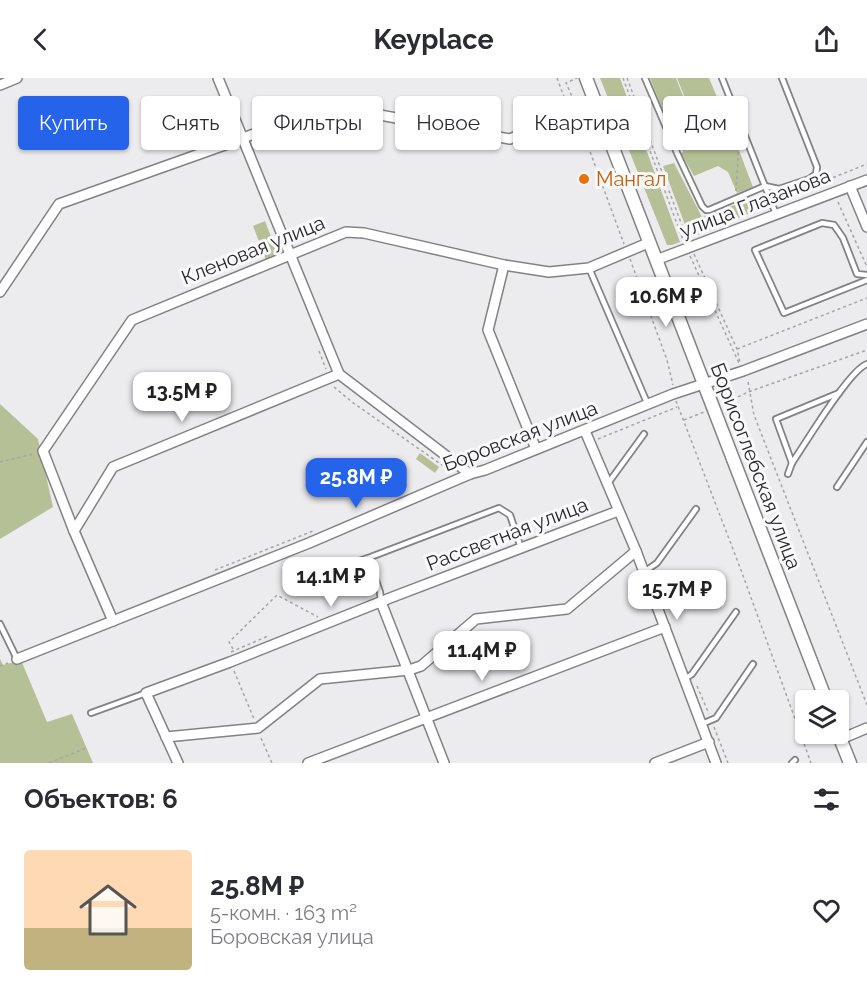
<!DOCTYPE html>
<html lang="ru">
<meta charset="utf-8">
<style>
:root{--surface:#fff;--page:#f7f7f7;--text:#2b2b33;--muted:#7c7c81;--line:#e1e1e2;--accent:#2563eb}
body{margin:0;font-family:Raleway,sans-serif;background:var(--page);color:var(--text);height:100vh;display:flex;flex-direction:column;font-size:22px;white-space:nowrap}
*{box-sizing:border-box;margin:0}
p{font-size:20px;color:var(--muted)}
.icon{flex:none;width:33px;height:33px;fill:none;stroke:currentColor;stroke-width:2;stroke-linecap:round;stroke-linejoin:round}
.map{position:relative;height:685px;overflow:hidden}
.sheet{display:flex;flex-direction:column;background:var(--surface);flex:1}
.sheet>*{flex:none}
.top-card{position:absolute;left:18px;top:18px;width:831px;height:54px;display:flex;gap:12px}
.tools{position:absolute;left:795px;top:612px;display:grid;gap:12px}
.tools a{display:grid;place-items:center;width:54px;height:54px;border-radius:6px;background:var(--surface);box-shadow:0 2px 4px #0004;font-size:30px}
.price{position:absolute;translate:-50% -51px;padding:0 14px;border-radius:12px;background:#fff;color:#222;font-size:20px;line-height:39px;filter:drop-shadow(0 2px 3px #0008)}
.price::after{content:'';position:absolute;left:50%;top:36px;width:18px;height:14px;margin-left:-9px;background:inherit;clip-path:polygon(0 0,100% 0,50% 100%)}
.price.active{background:var(--accent);color:#fff}
ul{padding:0;list-style:none}
li{display:flex;align-items:center;gap:18px;height:150px;padding:0 24px}
li+li{border-top:2px solid var(--line)}
li span{display:grid;place-items:center;flex:none;width:168px;height:120px;border-radius:6px;color:#555}
li>.icon{margin-inline-start:auto}
span .icon{width:72px;height:72px;fill:#fffc;stroke-width:1}
li b{font-size:26px}
h2{display:flex;justify-content:space-between;align-items:center;height:72px;padding:0 24px;font-size:26px}
.pill{padding:0 21px;border-radius:6px;background:var(--surface);box-shadow:0 2px 4px #0004;font-size:21px;line-height:54px}
.pill.active{background:var(--accent);color:#fff}
header{display:flex;justify-content:space-between;align-items:center;height:78px;padding:0 24px;background:var(--surface);font-size:27px;font-weight:700}
.map>svg:first-child{display:block}
.green{fill:#b5c097}
.lines{fill:none;stroke-linecap:round;stroke-linejoin:round}
.service-casing{stroke:#828285;stroke-width:8}
.minor-casing{stroke:#828285;stroke-width:12}
.tertiary-casing{stroke:#828285;stroke-width:15}
.path{stroke:#a5a5a7;stroke-width:1.5;stroke-dasharray:3 3;stroke-linecap:butt}
.service{stroke:#fff;stroke-width:4.5}
.minor{stroke:#fff;stroke-width:9}
.tertiary{stroke:#fff;stroke-width:12}
.food-dot{fill:#e8710a;stroke:#f9f9fc;stroke-width:2}
.labels{text-anchor:middle;dominant-baseline:central;stroke-width:6;stroke-linejoin:round;paint-order:stroke}
.food-label{font-size:20px;fill:#c56008;stroke:#f9f9fc;text-anchor:start}
.street-label{font-size:20px;fill:#282829;stroke:#f9f9fc}
</style>
<header><svg class="icon" aria-label="back" viewBox="0 0 24 24"><path d="M15 5l-7 7 7 7"/></svg>Keyplace<svg class="icon" aria-label="share" viewBox="0 0 24 24"><path d="M12 15V3M7 8l5-5 5 5M5 13v7h14v-7"/></svg></header>
<div class="map">
<svg width="867" height="685" viewBox="0 0 867 685">
<rect width="100%" height="100%" fill="#ececef"/>
<g class="green">
<polygon points="600,0 620,0 680,164 672,167 667,167"/>
<polygon points="650,0 676,0 698,56 727,45 730,52 679,72"/>
<polygon points="677,0 709,0 727,43 699,55"/>
<polygon points="732,54 753,109 737,115 728,94 718,88 694,98 681,75"/>
<polygon points="674,85 702,139 759,118 764,122 767,128 690,160 663,88"/>
<polygon points="265,143 278,177 266,182 253,148"/>
<polygon points="0,326 38,361 53,429 0,461"/>
<polygon points="420,375 439,389 435,395 416,381"/>
<polygon points="0,581 3,587 21,582 47,644 72,636 93,685 0,685"/>
</g>
<g class="lines">
<defs>
<g id="service">
<polyline points="645,0 677,75 702,128 706,132 709,132 765,108 779,111 809,101 816,96 817,89 782,0"/>
<polyline points="722,0 776,136"/>
<polyline points="589,190 648,327"/>
<polyline points="867,197 857,196 843,160 834,147 822,145 755,172 784,235 867,202"/>
<polyline points="792,385 776,341 839,315"/>
<path d="M 788,396 L 792,385 C 805,366 850,291 867,286"/>
<polyline points="609,404 644,356"/>
<polyline points="837,409 867,364"/>
<polyline points="341,489 368,480"/>
<polyline points="644,494 657,485 696,431"/>
<polyline points="381,523 380,514 368,480 499,430 510,437 521,470"/>
<polyline points="0,546 17,581"/>
<polyline points="685,601 692,596 736,534"/>
<polyline points="91,635 146,615"/>
<polyline points="702,646 716,640 753,586"/>
<polyline points="792,685 795,682"/>
</g>
<g id="minor">
<polyline points="218,0 339,296 470,396"/>
<polyline points="0,7 17,0"/>
<polyline points="850,108 867,149"/>
<polyline points="656,182 867,102"/>
<polyline points="504,187 488,252 536,371"/>
<polyline points="0,214 59,126 236,63 326,27 510,61 595,23"/>
<polyline points="585,353 636,473 716,685"/>
<polyline points="74,453 113,389 339,296"/>
<polyline points="381,524 444,685"/>
<polyline points="113,543 74,453 43,373 132,242 346,154 364,155 504,187 549,194 589,190 648,165"/>
<polyline points="17,581 309,465 470,396 485,392 673,316 743,293 867,246"/>
<polyline points="166,659 258,650 320,601 409,592 421,588 476,541 567,531 636,473"/>
<polyline points="841,661 867,650"/>
<polyline points="178,685 146,615 230,584 390,520 618,433"/>
<polyline points="308,685 665,549"/>
<polyline points="655,685 709,664"/>
</g>
<g id="tertiary">
<polyline points="586,0 826,622"/>
<polyline points="838,655 850,685"/>
</g>
</defs>
<use href="#service" class="service-casing"/>
<use href="#minor" class="minor-casing"/>
<use href="#tertiary" class="tertiary-casing"/>
<g class="path">
<polyline points="557,0 566,24"/>
<polyline points="623,0 683,162"/>
<polyline points="627,0 687,161"/>
<polyline points="574,23 566,5 577,0"/>
<polyline points="579,39 584,57"/>
<polyline points="574,42 585,60 624,166"/>
<polyline points="683,73 734,51"/>
<polyline points="822,104 867,86"/>
<polyline points="736,113 739,64"/>
<polyline points="838,124 867,189"/>
<polyline points="694,176 737,271 740,285"/>
<polyline points="690,178 739,285"/>
<polyline points="630,181 667,282 673,307"/>
<polyline points="737,271 867,220"/>
<polyline points="319,273 326,291"/>
<polyline points="748,304 754,337 867,627"/>
<polyline points="334,309 352,324 452,394"/>
<polyline points="676,323 741,492 811,685"/>
<polyline points="722,327 748,314 867,272"/>
<polyline points="684,342 704,334"/>
<polyline points="598,361 677,329"/>
<polyline points="0,384 34,376"/>
<polyline points="215,492 313,453"/>
<polyline points="233,571 229,564 277,517 318,539"/>
<polyline points="231,574 268,558"/>
<polyline points="0,588 8,585"/>
<polyline points="234,593 254,641"/>
<polyline points="697,608 709,636"/>
<polyline points="714,649 728,685"/>
<polyline points="261,660 272,685"/>
<polyline points="49,685 86,670"/>
</g>
<use href="#service" class="service"/>
<use href="#minor" class="minor"/>
<use href="#tertiary" class="tertiary"/>
</g>
<circle class="food-dot" cx="584" cy="101" r="6"/>
<g class="labels">
<g class="food-label">
<text x="596" y="101">Мангал</text>
</g>
<g class="street-label">
<text transform="translate(755 125) rotate(-21)">улица Глазанова</text>
<text transform="translate(253 172) rotate(-22)">Кленовая улица</text>
<text transform="translate(520 358) rotate(-21)">Боровская улица</text>
<text transform="translate(756 388) rotate(69)">Борисоглебская улица</text>
<text transform="translate(507 456) rotate(-21)">Рассветная улица</text>
</g>
</g>
</svg>
<div class="tools">
<a><svg class="icon" aria-label="layers" viewBox="0 0 24 24"><path d="M12 4l9 5-9 5-9-5zM3 14l9 5 9-5"/></svg></a>
</div>
<b class="price" style="left:666px;top:250px">10.6M ₽</b>
<b class="price" style="left:182px;top:345px">13.5M ₽</b>
<b class="price active" style="left:356px;top:431px">25.8M ₽</b>
<b class="price" style="left:331px;top:530px">14.1M ₽</b>
<b class="price" style="left:677px;top:543px">15.7M ₽</b>
<b class="price" style="left:482px;top:604px">11.4M ₽</b>
<div class="top-card">
<a class="pill active">Купить</a>
<a class="pill">Снять</a>
<a class="pill">Фильтры</a>
<a class="pill">Новое</a>
<a class="pill">Квартира</a>
<a class="pill">Дом</a>
</div>
</div>
<section class="sheet">
<h2>Объектов: 6<svg class="icon" aria-label="filters" viewBox="0 0 24 24"><path d="M4 7h16M4 17h16"/><circle cx="9" cy="7" r="2"/><circle cx="15" cy="17" r="2"/></svg></h2>
<ul>
<li><span style="background:linear-gradient(#ffd9b3 65%,#c2b280 0)"><svg class="icon" aria-label="home" viewBox="0 0 24 24"><path d="M3 11l9-7 9 7M6 9v11h12V9"/></svg></span><div><b>25.8M ₽</b><p>5-комн. · 163 m²</p><p>Боровская улица</p></div><svg class="icon" aria-label="heart" viewBox="0 0 24 24"><path d="M12 20l-8-8c-3-5 5-10 8-4 3-6 11-1 8 4z"/></svg></li>
</ul>
</section>
